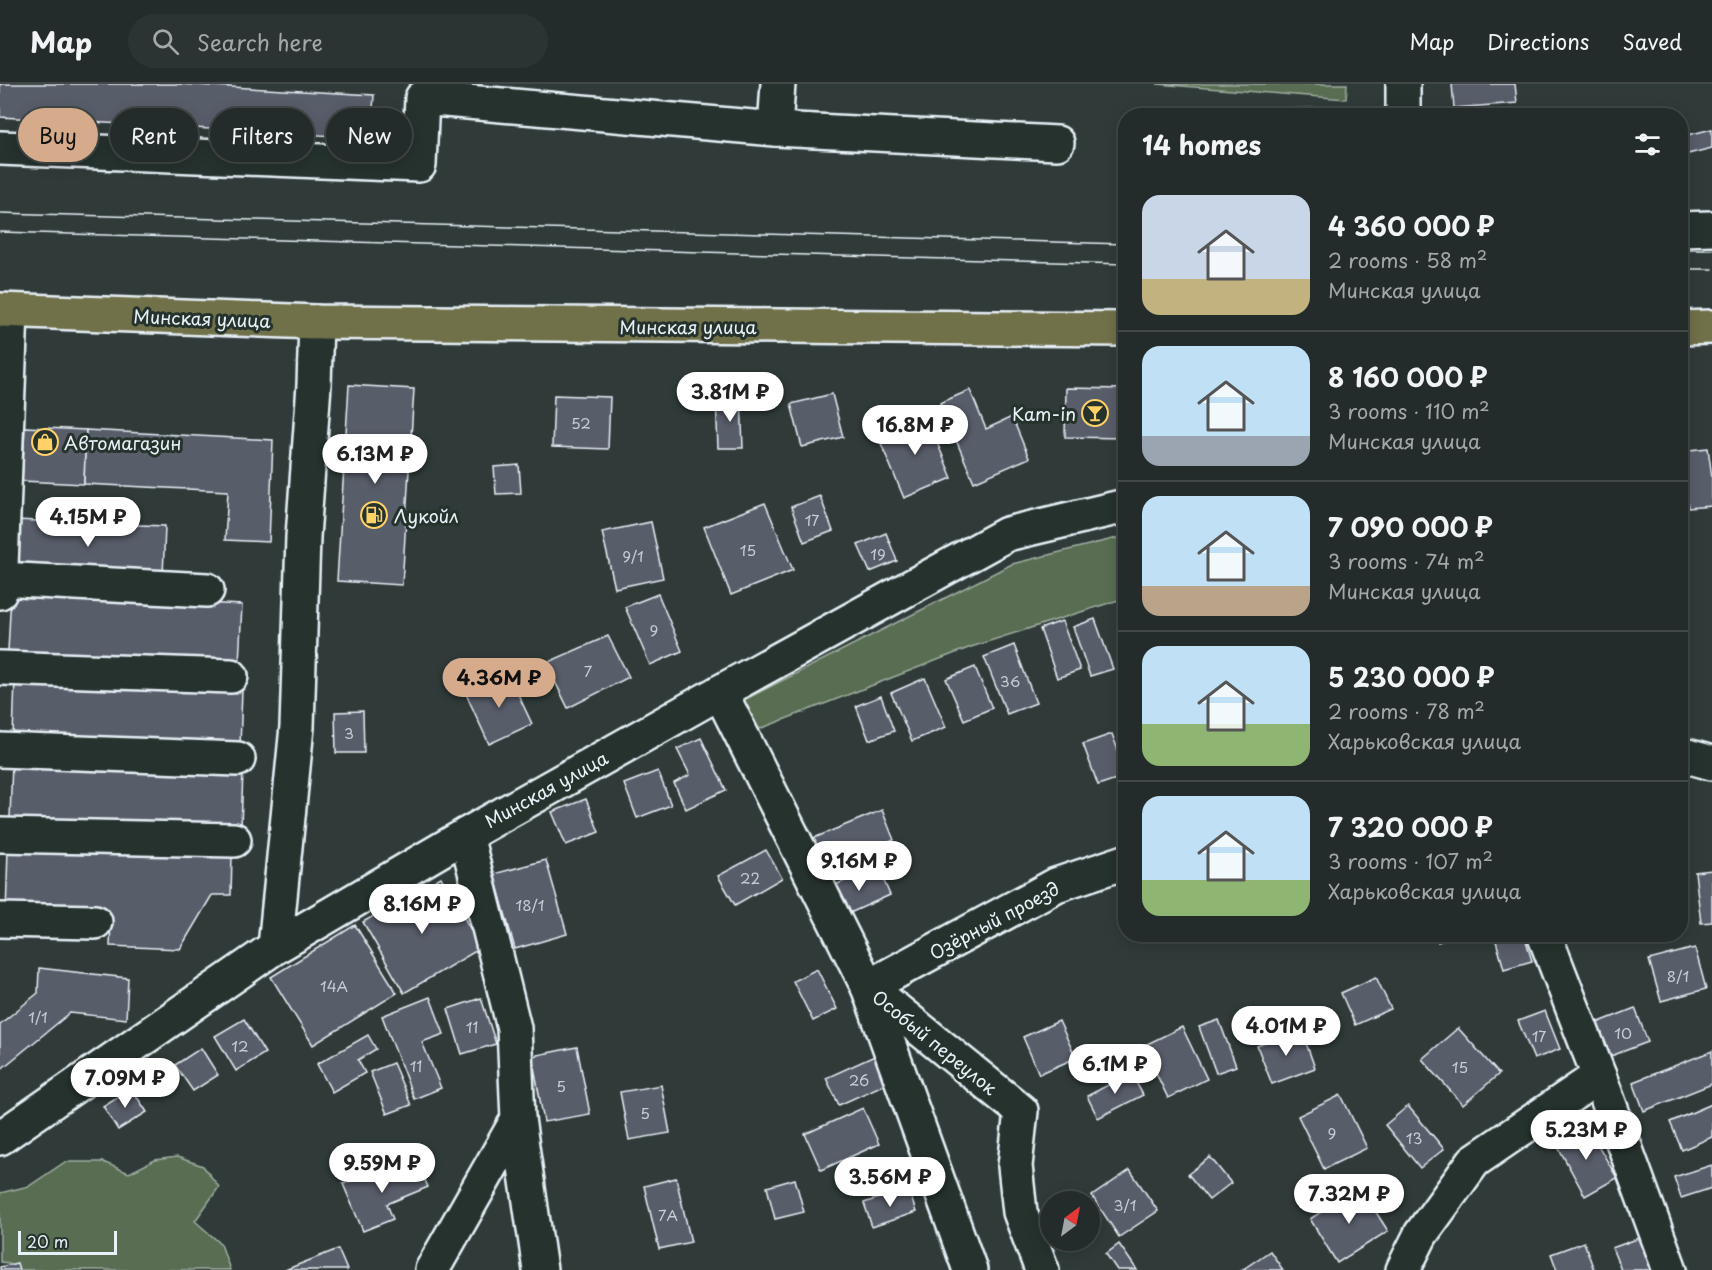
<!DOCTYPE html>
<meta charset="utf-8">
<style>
:root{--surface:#242c2b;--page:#2c3433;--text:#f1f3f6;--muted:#a3a7a9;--line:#414847;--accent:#d6ab8b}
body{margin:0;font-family:"Playpen Sans",sans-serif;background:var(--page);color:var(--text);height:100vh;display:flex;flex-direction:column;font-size:22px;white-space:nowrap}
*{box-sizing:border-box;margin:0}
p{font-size:20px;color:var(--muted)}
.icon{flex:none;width:33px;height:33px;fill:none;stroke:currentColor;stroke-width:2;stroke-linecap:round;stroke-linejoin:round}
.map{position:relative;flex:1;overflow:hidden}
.side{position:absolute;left:1118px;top:24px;width:570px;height:834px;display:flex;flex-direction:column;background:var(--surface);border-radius:24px;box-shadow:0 3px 15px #0003,0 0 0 2px var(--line)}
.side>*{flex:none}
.guide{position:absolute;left:18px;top:24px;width:570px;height:54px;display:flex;gap:12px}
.needle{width:39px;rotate:32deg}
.fabs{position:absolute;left:1040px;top:1107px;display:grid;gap:12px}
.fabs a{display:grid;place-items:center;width:60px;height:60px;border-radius:50%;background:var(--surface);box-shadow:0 3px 15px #0003,0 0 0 2px var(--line);font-size:30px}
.scale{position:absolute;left:18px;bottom:15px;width:99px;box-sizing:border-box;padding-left:6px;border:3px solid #e8f1f8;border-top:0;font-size:16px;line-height:21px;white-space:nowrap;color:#e8f1f8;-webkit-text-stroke:4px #26332d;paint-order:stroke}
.price{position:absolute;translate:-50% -51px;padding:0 14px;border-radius:21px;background:#fff;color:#222;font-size:20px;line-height:39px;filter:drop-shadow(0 2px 3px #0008)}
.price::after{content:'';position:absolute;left:50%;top:36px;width:18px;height:14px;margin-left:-9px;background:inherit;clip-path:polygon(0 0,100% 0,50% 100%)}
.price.active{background:var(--accent);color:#111}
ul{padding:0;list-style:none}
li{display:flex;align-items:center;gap:18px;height:150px;padding:0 24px}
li+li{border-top:2px solid var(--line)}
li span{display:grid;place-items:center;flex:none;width:168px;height:120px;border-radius:18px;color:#555}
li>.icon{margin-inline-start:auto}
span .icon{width:72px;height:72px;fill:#fffc;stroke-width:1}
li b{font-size:26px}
h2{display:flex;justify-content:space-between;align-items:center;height:72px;padding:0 24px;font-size:26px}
.tag{padding:0 21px;border-radius:27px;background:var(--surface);box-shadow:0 3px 15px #0003,0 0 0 2px var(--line);font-size:21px;line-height:54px}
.tag.active{background:var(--accent);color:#111}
header{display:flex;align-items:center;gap:36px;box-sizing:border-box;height:84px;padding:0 30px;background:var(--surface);border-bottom:2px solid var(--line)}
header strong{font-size:28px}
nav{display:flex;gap:33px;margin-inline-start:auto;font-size:21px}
.search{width:420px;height:54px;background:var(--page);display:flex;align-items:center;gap:15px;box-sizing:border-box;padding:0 21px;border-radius:33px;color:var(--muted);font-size:22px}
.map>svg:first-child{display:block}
.green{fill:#596d51;stroke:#a0afa4;stroke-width:1.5}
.building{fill:#595d6a;stroke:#e8f1f8;stroke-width:1.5}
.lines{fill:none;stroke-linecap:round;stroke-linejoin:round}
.minor-casing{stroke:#e8f1f8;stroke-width:38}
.major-casing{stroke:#e8f1f8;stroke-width:38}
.minor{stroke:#26332d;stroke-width:33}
.major{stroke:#70704a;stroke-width:33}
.tram{stroke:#e8f1f8;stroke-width:1.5}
.labels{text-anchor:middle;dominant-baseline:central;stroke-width:6;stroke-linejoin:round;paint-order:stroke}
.number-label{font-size:15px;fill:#c4ccd4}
.street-label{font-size:18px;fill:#e8f1f8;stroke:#26332d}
.poi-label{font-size:18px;fill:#e8f1f8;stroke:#26332d;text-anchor:start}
</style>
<header>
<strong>Map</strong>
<div class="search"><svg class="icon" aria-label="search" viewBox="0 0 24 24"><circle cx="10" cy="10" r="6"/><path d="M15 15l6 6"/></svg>Search here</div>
<nav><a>Map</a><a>Directions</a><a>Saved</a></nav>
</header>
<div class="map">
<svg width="1712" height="1186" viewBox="0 0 1712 1186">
<rect width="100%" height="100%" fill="#303b39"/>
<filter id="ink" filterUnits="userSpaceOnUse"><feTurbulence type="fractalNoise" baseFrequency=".0167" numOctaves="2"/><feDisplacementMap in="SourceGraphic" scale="12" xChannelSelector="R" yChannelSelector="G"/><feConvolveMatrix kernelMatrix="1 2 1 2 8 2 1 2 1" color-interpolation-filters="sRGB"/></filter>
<g filter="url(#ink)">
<g class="green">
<polygon points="1157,0 1347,0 1346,15"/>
<polygon points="1125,452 1125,514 971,563 757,646 744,616 1012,480"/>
<polygon points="177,1073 203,1082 219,1103 195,1137 221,1160 230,1186 20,1186 9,1179 0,1178 0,1109 29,1102 65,1078 103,1078 129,1089 155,1076"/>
</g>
<g class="building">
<polygon points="0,0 177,0 374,11 371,54 0,33"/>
<polygon points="1452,0 1515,0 1517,19 1454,24"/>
<polygon points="1339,24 1339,32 1254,32 1253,25"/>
<polygon points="1712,45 1712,64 1684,71 1680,53"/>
<polygon points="349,301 414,305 402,501 337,497"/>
<polygon points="1066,304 1125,305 1125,354 1065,353"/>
<polygon points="970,306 986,345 1012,333 1029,374 974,398 940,319"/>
<polygon points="832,310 843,353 802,363 791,320"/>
<polygon points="554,311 610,313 608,365 552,363"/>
<polygon points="716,314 741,314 743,364 718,364"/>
<polygon points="925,330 952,394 904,414 877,350"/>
<polygon points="25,343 86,346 84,400 22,397"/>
<polygon points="86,346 273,356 269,458 225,456 228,407 84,400"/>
<polygon points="1708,364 1712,393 1712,422 1688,424 1681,367"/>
<polygon points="519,381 521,409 496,410 494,383"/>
<polygon points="820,412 833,447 804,458 791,423"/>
<polygon points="765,419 793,486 731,511 704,443"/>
<polygon points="13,436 165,442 163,492 12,487"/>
<polygon points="651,438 663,494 615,504 602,448"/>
<polygon points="886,449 897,477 870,488 858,461"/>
<polygon points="11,509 242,521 239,579 8,567"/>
<polygon points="658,510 682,567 650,581 625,523"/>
<polygon points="1095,535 1113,585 1090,592 1073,543"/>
<polygon points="1062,537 1080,586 1057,594 1040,545"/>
<polygon points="608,552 629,593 568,624 546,579"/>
<polygon points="1014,561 1036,619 1007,630 984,573"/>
<polygon points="975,583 992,624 964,636 946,595"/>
<polygon points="509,591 532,640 489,660 466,610"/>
<polygon points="925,594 946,643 912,657 891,609"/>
<polygon points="15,595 242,606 240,663 13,652"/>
<polygon points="881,612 894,647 869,656 856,622"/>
<polygon points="363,627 364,669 336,669 335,628"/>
<polygon points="1112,650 1125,685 1125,692 1098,701 1083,660"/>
<polygon points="701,654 726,706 686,725 674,699 690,691 677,665"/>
<polygon points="12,677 243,687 241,744 10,735"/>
<polygon points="658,687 671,721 637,734 624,700"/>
<polygon points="586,715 599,748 566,761 552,728"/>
<polygon points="882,726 894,756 825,784 814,754"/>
<polygon points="8,765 232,771 231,811 212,811 180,865 110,862 111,835 6,831"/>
<polygon points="766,766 782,794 735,821 718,792"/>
<polygon points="546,776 567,850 515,865 494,790"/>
<polygon points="878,783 890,811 841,833 828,804"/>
<polygon points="1712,786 1712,838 1701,839 1695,788"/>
<polygon points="441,793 481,864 404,909 363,838"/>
<polygon points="355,841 397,909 313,961 271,893"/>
<polygon points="1435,850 1459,850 1438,858"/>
<polygon points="1494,850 1524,850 1532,877 1504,885"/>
<polygon points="1695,864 1706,905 1661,917 1649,876"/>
<polygon points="39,884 128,894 126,935 70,929 0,986 0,940 38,909"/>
<polygon points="817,885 837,925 813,937 793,897"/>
<polygon points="1376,893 1391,925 1355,941 1341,909"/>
<polygon points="430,913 444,950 422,958 441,1004 414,1015 382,932"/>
<polygon points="481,914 496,960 462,970 448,925"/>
<polygon points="1635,924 1648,958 1611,972 1597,939"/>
<polygon points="1545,927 1560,965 1534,975 1518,937"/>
<polygon points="244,935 265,969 236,987 215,952"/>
<polygon points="1219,936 1236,982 1216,989 1199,943"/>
<polygon points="1059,937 1076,974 1039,990 1023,953"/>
<polygon points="1182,943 1207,995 1168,1014 1143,962"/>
<polygon points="1458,944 1499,990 1463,1021 1422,975"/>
<polygon points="1301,945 1315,984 1272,1000 1257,962"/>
<polygon points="368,951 376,965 358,976 365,989 332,1008 317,980"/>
<polygon points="577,963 590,1030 544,1038 532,972"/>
<polygon points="201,964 218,991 193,1007 175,981"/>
<polygon points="1712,967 1712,1000 1644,1027 1633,998"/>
<polygon points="879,970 892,997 839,1021 826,994"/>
<polygon points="393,979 411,1021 387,1030 370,988"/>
<polygon points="1131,989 1143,1011 1098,1034 1087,1012"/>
<polygon points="661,1001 670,1049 629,1056 620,1008"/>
<polygon points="131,1004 147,1028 118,1046 103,1022"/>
<polygon points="1341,1011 1367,1064 1324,1085 1298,1032"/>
<polygon points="1712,1020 1712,1053 1682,1066 1670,1038"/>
<polygon points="1408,1022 1444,1065 1420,1084 1385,1041"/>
<polygon points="863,1024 879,1060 821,1086 805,1050"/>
<polygon points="1587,1042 1617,1094 1585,1112 1556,1059"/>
<polygon points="1210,1073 1231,1099 1209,1116 1188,1090"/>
<polygon points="418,1080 428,1103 387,1120 393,1135 363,1147 343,1100 373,1088 379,1095"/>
<polygon points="1712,1081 1712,1104 1681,1114 1674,1093"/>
<polygon points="1130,1086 1158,1127 1119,1153 1092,1112"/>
<polygon points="676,1094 691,1158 659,1165 644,1102"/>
<polygon points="795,1095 804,1128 775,1135 767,1103"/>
<polygon points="1360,1103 1388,1147 1337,1179 1310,1135"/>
<polygon points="908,1104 916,1128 872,1143 864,1119"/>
<polygon points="1648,1151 1661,1186 1621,1186 1612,1164"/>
<polygon points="1584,1158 1594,1186 1557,1186 1551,1170"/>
<polygon points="1119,1160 1137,1186 1117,1186 1106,1170"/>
<polygon points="338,1165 347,1186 285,1186"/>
<polygon points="1270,1167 1283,1186 1242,1186"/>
<polygon points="17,1179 19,1186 0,1186 0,1183"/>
</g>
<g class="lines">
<defs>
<g id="minor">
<polyline points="1403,0 1403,32"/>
<polyline points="775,45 778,0"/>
<polyline points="0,64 419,81 422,14 775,45 1057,59"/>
<polyline points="1680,145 1712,144"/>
<polyline points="0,495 207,506"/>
<polyline points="0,508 11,227"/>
<polyline points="0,584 231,592"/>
<polyline points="720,608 868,903 1021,1027 1015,1082 1020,1128 1042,1186"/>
<polyline points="0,666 238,675"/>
<polyline points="1680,670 1712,679"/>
<polyline points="0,751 234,756"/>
<polyline points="0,836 95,838"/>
<polyline points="275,863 297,643 303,453 314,301 316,238"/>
<polyline points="1599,992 1670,1186"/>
<polyline points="518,1035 540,1186"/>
<polyline points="0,1054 275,863 466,751 720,608 1007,450 1125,422"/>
<polyline points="432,1186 518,1035 514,944 466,751"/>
<polyline points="970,1186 868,903 1056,801 1125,778"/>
<polyline points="1403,1186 1421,1150 1474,1077 1599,992 1544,850"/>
</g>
<g id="major">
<polyline points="0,226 316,238 1125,245"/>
<polyline points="1680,244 1712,243"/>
</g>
</defs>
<use href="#minor" class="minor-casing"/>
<use href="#major" class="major-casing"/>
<use href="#minor" class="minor"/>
<use href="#major" class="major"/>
<g class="tram">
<polyline points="0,129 1125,160"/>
<polyline points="0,148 1125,180"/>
<polyline points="1680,165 1712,165"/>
<polyline points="1680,185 1712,185"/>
</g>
</g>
</g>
<defs>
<symbol id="bar-ring" viewBox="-11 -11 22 22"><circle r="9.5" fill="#26332d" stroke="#ffd166" stroke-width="1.5"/><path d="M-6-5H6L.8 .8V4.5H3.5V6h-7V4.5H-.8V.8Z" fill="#ffd166"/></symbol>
<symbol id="shop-ring" viewBox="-11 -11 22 22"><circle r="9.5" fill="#26332d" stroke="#ffd166" stroke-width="1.5"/><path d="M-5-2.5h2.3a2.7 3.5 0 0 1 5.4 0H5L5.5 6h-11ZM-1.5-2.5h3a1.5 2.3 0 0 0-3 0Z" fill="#ffd166"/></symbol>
<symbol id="fuel-ring" viewBox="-11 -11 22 22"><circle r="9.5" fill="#26332d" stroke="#ffd166" stroke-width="1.5"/><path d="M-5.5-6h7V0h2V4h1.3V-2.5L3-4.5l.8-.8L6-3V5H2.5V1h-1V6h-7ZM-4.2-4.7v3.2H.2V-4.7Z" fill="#ffd166"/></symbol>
</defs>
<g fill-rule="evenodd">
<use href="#bar-ring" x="1080" y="314" width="30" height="30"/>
<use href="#shop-ring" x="30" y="343" width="30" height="30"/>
<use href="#fuel-ring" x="359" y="416" width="30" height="30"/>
</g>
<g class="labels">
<g class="number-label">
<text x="581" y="338">52</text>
<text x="812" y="435">17</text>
<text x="748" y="465">15</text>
<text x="878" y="469">19</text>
<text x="633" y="471">9/1</text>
<text x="654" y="545">9</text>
<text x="588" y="586">7</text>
<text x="1010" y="596">36</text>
<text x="349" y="648">3</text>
<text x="750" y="793">22</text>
<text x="530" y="820">18/1</text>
<text x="1678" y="891">8/1</text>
<text x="334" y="901">14А</text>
<text x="38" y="932">1/1</text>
<text x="472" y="942">11</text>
<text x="1623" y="948">10</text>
<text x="1539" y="951">17</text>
<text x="240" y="961">12</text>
<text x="416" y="981">11</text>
<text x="1460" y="982">15</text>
<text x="859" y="995">26</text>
<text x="561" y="1001">5</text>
<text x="645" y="1028">5</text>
<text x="1332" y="1048">9</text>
<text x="1414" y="1053">13</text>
<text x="1125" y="1120">3/1</text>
<text x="668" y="1130">7А</text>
</g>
<g class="street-label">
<text transform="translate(202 234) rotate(2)">Минская улица</text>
<text x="688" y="242">Минская улица</text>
<text transform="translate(546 705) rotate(-29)">Минская улица</text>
<text transform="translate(994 836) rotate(-28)">Озёрный проезд</text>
<text transform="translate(935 958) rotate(39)">Особый переулок</text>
</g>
<g class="poi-label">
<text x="1076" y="329" text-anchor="end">Kam-in</text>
<text x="64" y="358">Автомагазин</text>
<text x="394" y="431">Лукойл</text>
</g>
</g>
</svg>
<div class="fabs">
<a><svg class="needle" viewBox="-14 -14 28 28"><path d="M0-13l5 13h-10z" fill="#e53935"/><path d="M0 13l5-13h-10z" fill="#a3a7a9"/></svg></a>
</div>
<div class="scale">20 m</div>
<b class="price" style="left:730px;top:339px">3.81M ₽</b>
<b class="price" style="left:915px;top:372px">16.8M ₽</b>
<b class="price" style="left:375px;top:401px">6.13M ₽</b>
<b class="price" style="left:88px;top:464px">4.15M ₽</b>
<b class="price active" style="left:499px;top:625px">4.36M ₽</b>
<b class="price" style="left:859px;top:808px">9.16M ₽</b>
<b class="price" style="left:422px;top:851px">8.16M ₽</b>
<b class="price" style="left:1286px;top:973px">4.01M ₽</b>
<b class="price" style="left:1115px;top:1011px">6.1M ₽</b>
<b class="price" style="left:125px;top:1025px">7.09M ₽</b>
<b class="price" style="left:1586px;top:1077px">5.23M ₽</b>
<b class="price" style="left:382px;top:1110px">9.59M ₽</b>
<b class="price" style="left:890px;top:1124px">3.56M ₽</b>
<b class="price" style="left:1349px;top:1141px">7.32M ₽</b>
<div class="guide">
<a class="tag active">Buy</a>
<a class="tag">Rent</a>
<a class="tag">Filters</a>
<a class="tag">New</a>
</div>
<section class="side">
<h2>14 homes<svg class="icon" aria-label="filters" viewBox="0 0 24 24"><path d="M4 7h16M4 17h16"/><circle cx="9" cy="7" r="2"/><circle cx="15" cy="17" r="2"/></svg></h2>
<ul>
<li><span style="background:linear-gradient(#c9d6e8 70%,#c2b280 0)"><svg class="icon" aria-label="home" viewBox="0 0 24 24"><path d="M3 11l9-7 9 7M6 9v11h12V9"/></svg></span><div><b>4 360 000 ₽</b><p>2 rooms · 58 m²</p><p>Минская улица</p></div></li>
<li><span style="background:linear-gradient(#bfe0f5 75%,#9aa5b1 0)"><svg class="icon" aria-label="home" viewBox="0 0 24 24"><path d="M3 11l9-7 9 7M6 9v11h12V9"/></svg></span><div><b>8 160 000 ₽</b><p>3 rooms · 110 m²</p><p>Минская улица</p></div></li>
<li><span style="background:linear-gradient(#bfe0f5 75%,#b9a48a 0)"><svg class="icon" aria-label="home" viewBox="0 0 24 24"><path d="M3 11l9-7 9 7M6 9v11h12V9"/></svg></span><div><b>7 090 000 ₽</b><p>3 rooms · 74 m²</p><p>Минская улица</p></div></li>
<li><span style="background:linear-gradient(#bfe0f5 65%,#8fb573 0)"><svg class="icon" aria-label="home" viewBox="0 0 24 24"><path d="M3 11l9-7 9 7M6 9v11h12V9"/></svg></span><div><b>5 230 000 ₽</b><p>2 rooms · 78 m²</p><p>Харьковская улица</p></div></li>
<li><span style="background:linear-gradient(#bfe0f5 70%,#8fb573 0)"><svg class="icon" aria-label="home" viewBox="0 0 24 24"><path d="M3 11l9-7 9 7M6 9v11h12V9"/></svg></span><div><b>7 320 000 ₽</b><p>3 rooms · 107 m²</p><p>Харьковская улица</p></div></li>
</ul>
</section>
</div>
